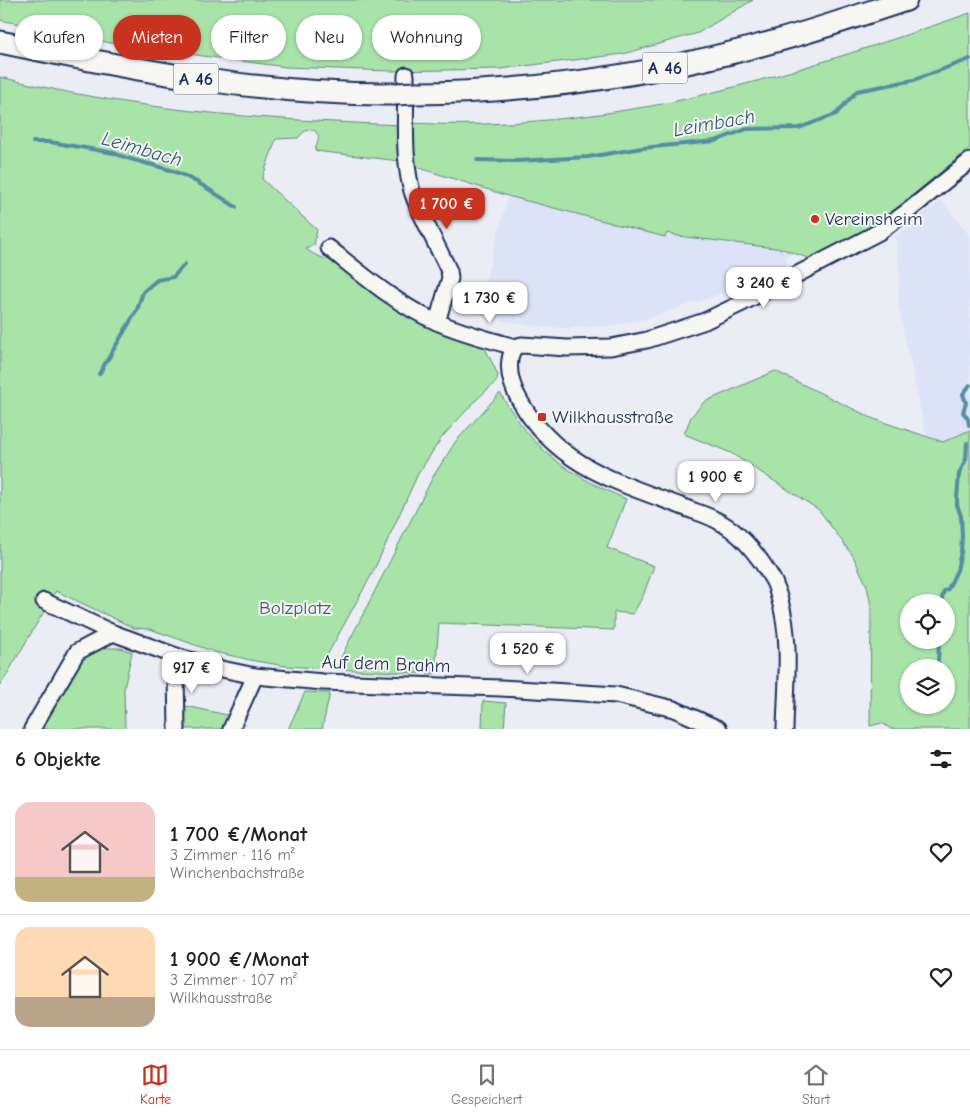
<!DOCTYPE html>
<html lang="de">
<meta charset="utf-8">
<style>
:root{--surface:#fff;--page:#f2f2f2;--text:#202124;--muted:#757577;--line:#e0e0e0;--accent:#c8321e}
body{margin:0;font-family:"Comic Neue",sans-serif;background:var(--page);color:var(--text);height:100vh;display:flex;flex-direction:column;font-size:19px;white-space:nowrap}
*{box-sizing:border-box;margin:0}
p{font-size:16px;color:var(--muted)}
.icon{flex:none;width:28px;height:28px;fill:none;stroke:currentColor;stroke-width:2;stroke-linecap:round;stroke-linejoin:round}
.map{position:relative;height:729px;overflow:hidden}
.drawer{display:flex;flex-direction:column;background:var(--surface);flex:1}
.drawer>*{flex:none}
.banner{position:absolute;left:15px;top:15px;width:500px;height:45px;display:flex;gap:10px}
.fabs{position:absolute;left:900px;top:594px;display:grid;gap:10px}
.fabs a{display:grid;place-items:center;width:55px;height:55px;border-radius:50%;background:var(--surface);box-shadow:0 1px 4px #0004;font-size:25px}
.price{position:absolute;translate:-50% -42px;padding:0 11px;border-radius:10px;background:#fff;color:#222;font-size:16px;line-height:32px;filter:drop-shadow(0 1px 2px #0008)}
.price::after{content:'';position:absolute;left:50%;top:30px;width:15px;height:11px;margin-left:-8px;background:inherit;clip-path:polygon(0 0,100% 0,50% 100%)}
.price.on{background:var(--accent);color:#fff}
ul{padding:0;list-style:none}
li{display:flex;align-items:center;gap:15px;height:125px;padding:0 15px}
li+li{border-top:1px solid var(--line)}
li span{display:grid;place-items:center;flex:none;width:140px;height:100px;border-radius:15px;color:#555}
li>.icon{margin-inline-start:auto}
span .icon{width:60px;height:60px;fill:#fffc;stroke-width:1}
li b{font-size:21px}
h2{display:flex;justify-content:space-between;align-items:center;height:60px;padding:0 15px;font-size:21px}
.tag{padding:0 18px;border-radius:22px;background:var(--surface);box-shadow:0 1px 4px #0004;font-size:18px;line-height:45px}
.tag.on{background:var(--accent);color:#fff}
.tabs{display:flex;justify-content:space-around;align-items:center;height:70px;border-top:1px solid var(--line);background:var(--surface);font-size:14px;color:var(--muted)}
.tabs a{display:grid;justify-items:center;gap:2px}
.tabs .on{color:var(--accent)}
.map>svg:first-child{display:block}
.built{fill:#dce3f6}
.green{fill:#a8e3a8;stroke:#628983;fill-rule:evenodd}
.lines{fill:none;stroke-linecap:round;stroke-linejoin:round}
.stream{stroke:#558da4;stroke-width:4}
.minor-casing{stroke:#1b2f5e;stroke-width:19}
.highway-casing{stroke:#1b2f5e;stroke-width:25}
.minor{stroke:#f6f6f2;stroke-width:15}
.highway{stroke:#f6f6f2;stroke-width:21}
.highway-bridge-casing{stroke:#1b2f5e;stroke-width:25;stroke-linecap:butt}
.highway-bridge{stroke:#f6f6f2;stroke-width:21}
.poi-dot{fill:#c8321e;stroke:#f6f6f2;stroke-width:2}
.labels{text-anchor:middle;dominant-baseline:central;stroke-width:4;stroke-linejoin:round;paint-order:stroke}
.shield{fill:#f6f6f2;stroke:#5d6b8a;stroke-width:1}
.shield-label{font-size:18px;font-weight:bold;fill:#1b2f5e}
.poi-label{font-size:19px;fill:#1b2f5e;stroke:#f6f6f2;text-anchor:start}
.park-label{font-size:19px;fill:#3e5c70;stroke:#f6f6f2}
.street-label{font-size:19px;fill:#1b2f5e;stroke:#f6f6f2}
.water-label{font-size:20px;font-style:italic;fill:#33567b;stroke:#f6f6f2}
</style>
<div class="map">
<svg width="970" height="729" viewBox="0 0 970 729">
<rect width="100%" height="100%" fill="#eaedf4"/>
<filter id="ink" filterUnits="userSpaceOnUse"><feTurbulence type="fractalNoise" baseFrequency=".02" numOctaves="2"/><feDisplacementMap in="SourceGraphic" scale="10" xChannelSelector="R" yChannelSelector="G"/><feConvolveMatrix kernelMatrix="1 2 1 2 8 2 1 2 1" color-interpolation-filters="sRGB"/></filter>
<g filter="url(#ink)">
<g class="built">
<polygon points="508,196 665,237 667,233 678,236 783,249 793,253 785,257 787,262 785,268 741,287 649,318 612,326 567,328 542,327 509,322 477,313"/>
<polygon points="941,200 970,236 970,430 943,442 926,436 898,304 900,275 895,236"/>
</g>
<g class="green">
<polygon points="0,0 753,0 698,33 623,54 500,69 390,71 286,67 120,45 0,20"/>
<path d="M 970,13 L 970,148 L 886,217 L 855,237 L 813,260 L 783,249 L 678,236 L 667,233 L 665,237 L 508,196 L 413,166 L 411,123 C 479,127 546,122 614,112 C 630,109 647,107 662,104 C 767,82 869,48 970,13 Z"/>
<path d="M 0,77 C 30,84 59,91 89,96 C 193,115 298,121 402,125 L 400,161 L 315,151 L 319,136 L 314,130 L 305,131 L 298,138 L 276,139 L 262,179 L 317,230 L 314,245 L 306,249 C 314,255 323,259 334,261 L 448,333 L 483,347 L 486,350 L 498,375 L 496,382 L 478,398 L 442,437 L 418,474 L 373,572 L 320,668 L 286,666 L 255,661 L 215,652 L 150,629 L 134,628 L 56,591 L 0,686 Z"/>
<path d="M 775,371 L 874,419 L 943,442 L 970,430 L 970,729 L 891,729 L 882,723 L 870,726 L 871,606 L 867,586 L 853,556 L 819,510 L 731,453 L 684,434 L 691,417 L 704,402 ZM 909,602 L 946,602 L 946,640 L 909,640 ZM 909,668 L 946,668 L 946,705 L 909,705 Z"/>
<path d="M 500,393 C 535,452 564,472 626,499 L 607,548 L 654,566 L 643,596 L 633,614 L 614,612 L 614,630 L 439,623 L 435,674 L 335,669 L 434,475 L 456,441 Z"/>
<polygon points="105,648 121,648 132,652 124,689 125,729 40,729 82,659 92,652"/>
<polygon points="305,692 330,693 322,729 288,729"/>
<polygon points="483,701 506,703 504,729 482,729"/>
<polygon points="181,705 232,716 226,729 181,729"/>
</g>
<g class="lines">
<g class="stream">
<path d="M 33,142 L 50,142 L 114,153 C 131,161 149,163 167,169 C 193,177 213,192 236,207"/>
<polyline points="477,160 517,161 588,157 642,148 715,141 747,129 799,128 836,114 857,91 914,80 970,59"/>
<polyline points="99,374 137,310 143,292 157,280 173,277 185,264"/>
<polyline points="969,425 968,419 963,412 966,403 963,394 970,385"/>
<polyline points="942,602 942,598 944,591 948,589 957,570 961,552 962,536 961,516 957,505 957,498 959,474 966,459 967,443"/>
<polyline points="934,668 938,663 939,640"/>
</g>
<defs>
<g id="minor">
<path d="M 406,75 C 406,109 402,166 414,197 C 424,222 438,247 449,271 L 450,278 L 437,322"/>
<path d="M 329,248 C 363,275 397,305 437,322 C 462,333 488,339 514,347 L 522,345 L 567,348 L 611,347 L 647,340 L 705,321 L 738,305 L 879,232 L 908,211 L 970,161"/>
<path d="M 514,347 C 505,365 511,385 520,401 C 556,465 617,482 681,506 C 692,511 705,514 716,520 C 741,532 759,556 773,580 C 776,585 777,591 779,597 C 792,640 786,685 785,729"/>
<polyline points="44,601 113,633 179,657 217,668 255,676 323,682 501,688 616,695 674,709 719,729"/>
<polyline points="32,729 77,652 113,633"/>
<polyline points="177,729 176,674 179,657"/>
<polyline points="231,729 255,676"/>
</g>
<g id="highway">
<path d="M 0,42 C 130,69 261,95 394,94"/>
<path d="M 416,93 C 538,92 659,74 776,41 C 820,29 863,14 906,0"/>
</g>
</defs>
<use href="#minor" class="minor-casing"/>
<use href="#highway" class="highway-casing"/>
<use href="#minor" class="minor"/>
<use href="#highway" class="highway"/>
<defs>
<polyline id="highway-bridge" points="394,94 416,93"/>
</defs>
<use href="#highway-bridge" class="highway-bridge-casing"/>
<use href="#highway-bridge" class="highway-bridge"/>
</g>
</g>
<g class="poi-dot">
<circle cx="815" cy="219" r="5"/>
<rect x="537" y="412" width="10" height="10" rx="2.5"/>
</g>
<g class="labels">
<g class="shield">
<rect x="642.5" y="52.5" width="45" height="31" rx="4"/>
<rect x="173.5" y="63.5" width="45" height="31" rx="4"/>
</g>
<g class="shield-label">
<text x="665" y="68">A 46</text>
<text x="196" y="79">A 46</text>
</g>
<g class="poi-label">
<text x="825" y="219">Vereinsheim</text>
<text x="552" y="417">Wilkhausstraße</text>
</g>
<g class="park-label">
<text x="295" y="608">Bolzplatz</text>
</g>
<g class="street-label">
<text transform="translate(386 664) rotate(2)">Auf dem Brahm</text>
</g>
<g class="water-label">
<text transform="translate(714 123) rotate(-10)">Leimbach</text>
<text transform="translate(142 149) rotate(16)">Leimbach</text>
</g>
</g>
</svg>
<div class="fabs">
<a><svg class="icon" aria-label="locate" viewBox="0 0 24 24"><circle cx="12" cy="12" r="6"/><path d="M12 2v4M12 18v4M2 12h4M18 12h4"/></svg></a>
<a><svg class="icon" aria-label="layers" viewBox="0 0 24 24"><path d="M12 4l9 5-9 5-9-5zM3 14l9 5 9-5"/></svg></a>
</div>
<b class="price on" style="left:447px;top:230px">1 700 €</b>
<b class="price" style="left:764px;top:309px">3 240 €</b>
<b class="price" style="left:490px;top:324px">1 730 €</b>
<b class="price" style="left:716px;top:503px">1 900 €</b>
<b class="price" style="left:528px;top:675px">1 520 €</b>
<b class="price" style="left:192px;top:694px">917 €</b>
<div class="banner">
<a class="tag">Kaufen</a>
<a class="tag on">Mieten</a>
<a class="tag">Filter</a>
<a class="tag">Neu</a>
<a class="tag">Wohnung</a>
</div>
</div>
<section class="drawer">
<h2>6 Objekte<svg class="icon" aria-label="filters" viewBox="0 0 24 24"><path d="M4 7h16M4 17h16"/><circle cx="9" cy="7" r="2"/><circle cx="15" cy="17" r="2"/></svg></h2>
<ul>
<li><span style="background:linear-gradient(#f6c9c9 75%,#c2b280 0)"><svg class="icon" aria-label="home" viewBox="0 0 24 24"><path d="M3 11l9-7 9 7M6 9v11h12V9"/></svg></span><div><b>1 700 €/Monat</b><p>3 Zimmer · 116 m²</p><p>Winchenbachstraße</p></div><svg class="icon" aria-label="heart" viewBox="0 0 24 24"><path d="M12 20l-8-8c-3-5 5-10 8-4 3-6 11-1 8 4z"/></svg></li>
<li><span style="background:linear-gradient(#ffd9b3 70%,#b9a48a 0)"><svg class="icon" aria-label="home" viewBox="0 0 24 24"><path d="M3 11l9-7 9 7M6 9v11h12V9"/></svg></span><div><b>1 900 €/Monat</b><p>3 Zimmer · 107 m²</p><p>Wilkhausstraße</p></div><svg class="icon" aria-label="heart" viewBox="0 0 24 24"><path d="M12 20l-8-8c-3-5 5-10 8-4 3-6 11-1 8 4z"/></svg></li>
</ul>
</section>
<nav class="tabs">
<a class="on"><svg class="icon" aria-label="map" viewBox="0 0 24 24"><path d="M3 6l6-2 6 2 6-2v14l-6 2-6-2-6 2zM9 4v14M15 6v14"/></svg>Karte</a>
<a><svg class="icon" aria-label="saved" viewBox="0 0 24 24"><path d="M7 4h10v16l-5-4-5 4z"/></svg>Gespeichert</a>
<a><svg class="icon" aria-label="home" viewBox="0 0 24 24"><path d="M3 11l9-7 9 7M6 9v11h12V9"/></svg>Start</a>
</nav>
